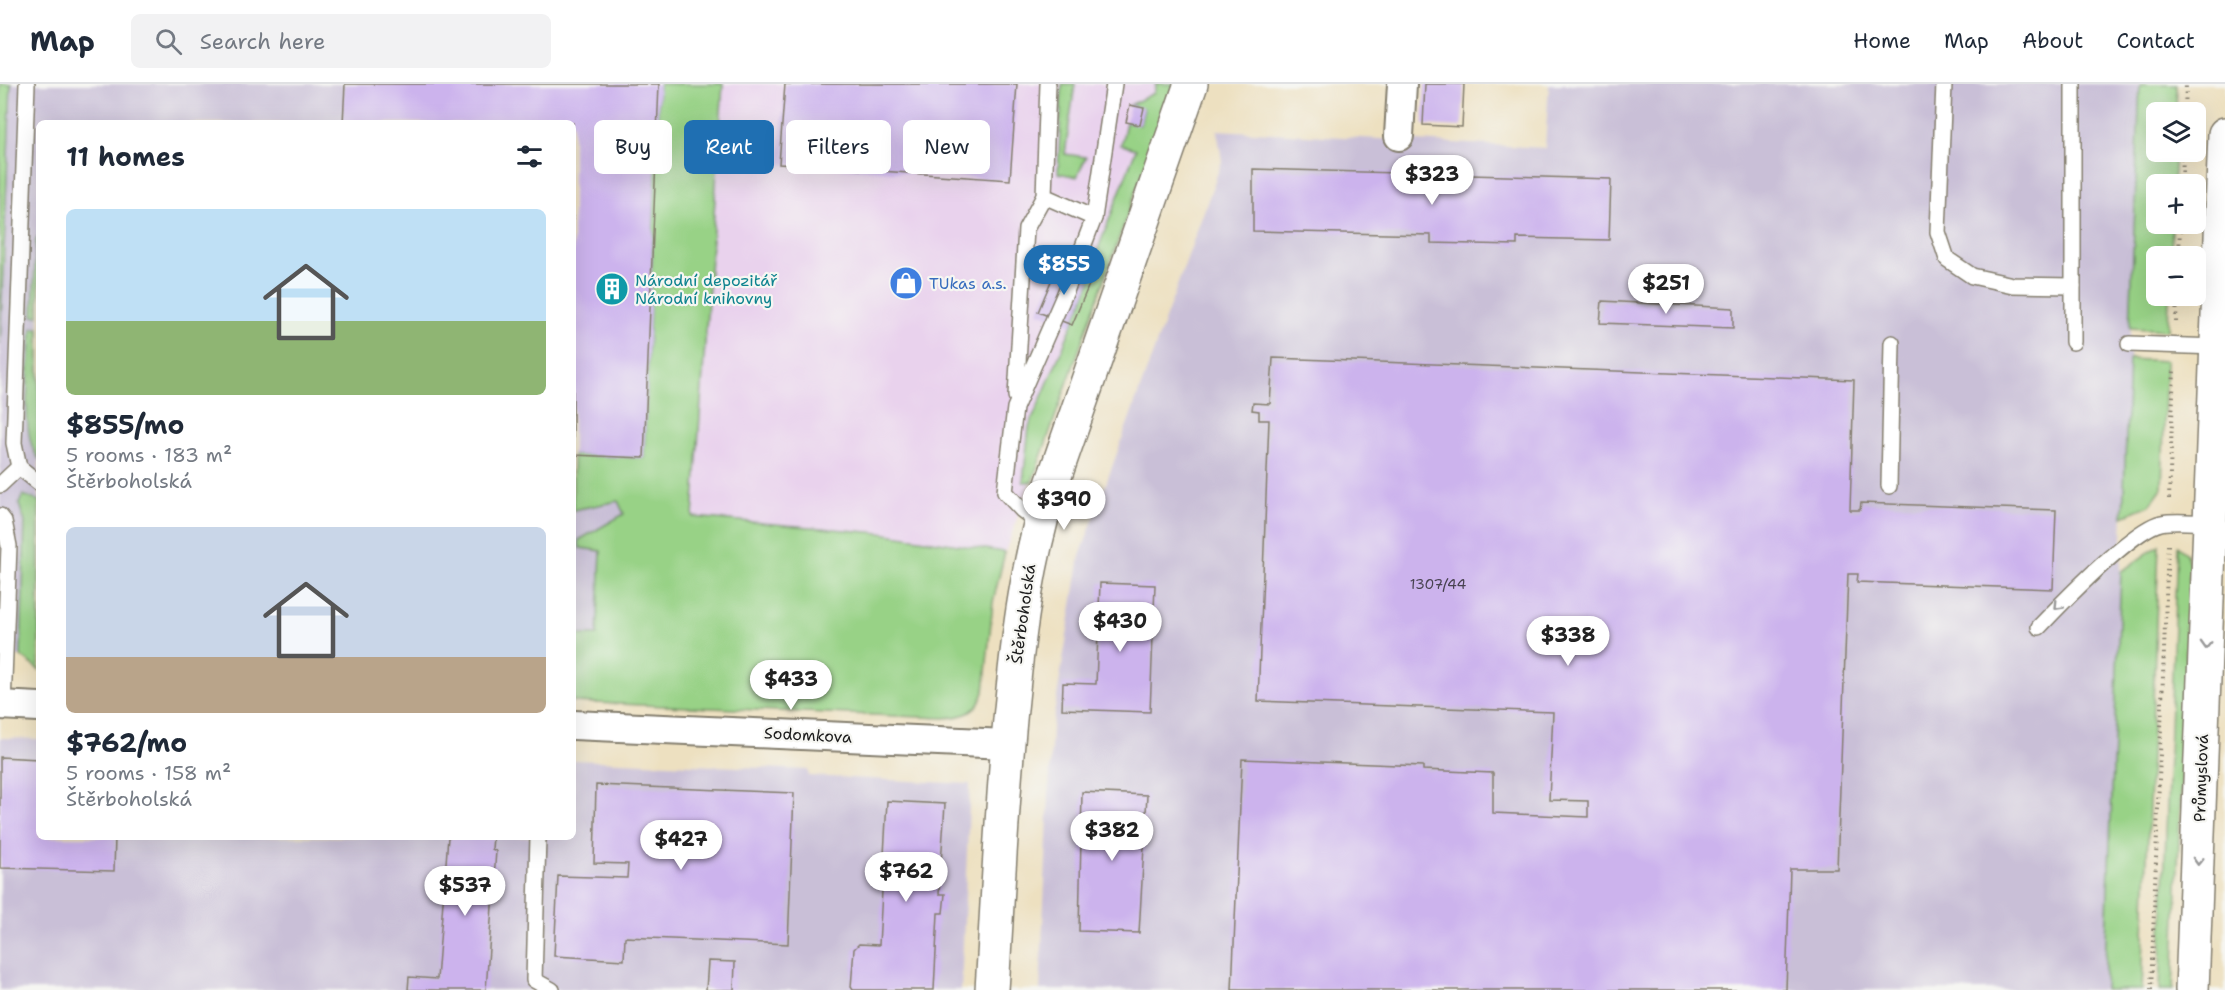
<!DOCTYPE html>
<meta charset="utf-8">
<style>
:root{--surface:#fff;--page:#f2f2f3;--text:#1f2937;--muted:#747a83;--line:#e0e1e3;--accent:#1f6fb2}
body{margin:0;font-family:"Shantell Sans",sans-serif;background:var(--page);color:var(--text);height:100vh;display:flex;flex-direction:column;font-size:22px;white-space:nowrap}
*{box-sizing:border-box;margin:0}
p{font-size:20px;color:var(--muted)}
.icon{flex:none;width:33px;height:33px;fill:none;stroke:currentColor;stroke-width:2;stroke-linecap:round;stroke-linejoin:round}
.map{position:relative;flex:1;overflow:hidden}
.panel{position:absolute;left:36px;top:36px;width:540px;height:720px;display:flex;flex-direction:column;background:var(--surface);border-radius:9px;box-shadow:0 6px 24px #0002}
.panel>*{flex:none}
.guide{position:absolute;left:594px;top:36px;width:570px;height:54px;display:flex;gap:12px}
.tools{position:absolute;left:2146px;top:18px;display:grid;gap:12px}
.tools a{display:grid;place-items:center;width:60px;height:60px;border-radius:9px;background:var(--surface);box-shadow:0 6px 24px #0002;font-size:30px}
.price{position:absolute;translate:-50% -51px;padding:0 14px;border-radius:21px;background:#fff;color:#222;font-size:20px;line-height:39px;filter:drop-shadow(0 2px 3px #0008)}
.price::after{content:'';position:absolute;left:50%;top:36px;width:18px;height:14px;margin-left:-9px;background:inherit;clip-path:polygon(0 0,100% 0,50% 100%)}
.price.selected{background:var(--accent);color:#fff}
ul{padding:0;list-style:none}
li{display:grid;align-content:center;gap:12px;height:318px;padding:0 30px}
li span{display:grid;place-items:center;height:186px;border-radius:9px;color:#555}
li>.icon{margin-inline-start:auto}
span .icon{width:108px;height:108px;fill:#fffc;stroke-width:1}
li b{font-size:26px}
h2{display:flex;justify-content:space-between;align-items:center;height:72px;padding:0 30px;font-size:26px}
.chip{padding:0 21px;border-radius:9px;background:var(--surface);box-shadow:0 6px 24px #0002;font-size:21px;line-height:54px}
.chip.selected{background:var(--accent);color:#fff}
header{display:flex;align-items:center;gap:36px;box-sizing:border-box;height:84px;padding:0 30px;background:var(--surface);border-bottom:2px solid var(--line)}
header strong{font-size:28px}
nav{display:flex;gap:33px;margin-inline-start:auto;font-size:21px}
.search{width:420px;height:54px;background:var(--page);display:flex;align-items:center;gap:15px;box-sizing:border-box;padding:0 21px;border-radius:9px;color:var(--muted);font-size:22px}
.map>svg:first-child{display:block}
.built{fill:#e9d2ed}
.industrial{fill:#c9bfd7}
.green{fill:#98d286;stroke:#5a7751;stroke-width:1.5}
.building{fill:#ccb3ed}
.lines{fill:none;stroke-linecap:round;stroke-linejoin:round}
.lane-casing{stroke:#847e6e;stroke-width:18}
.street-casing{stroke:#847e6e;stroke-width:32}
.secondary-casing{stroke:#847e6e;stroke-width:36}
.path{stroke:#847e6e;stroke-width:4;stroke-dasharray:1.5 4.5;stroke-linecap:butt}
.lane{stroke:#fff;stroke-width:15}
.street{stroke:#fff;stroke-width:28}
.secondary{stroke:#fff;stroke-width:33}
.oneway{stroke:#999}
.labels{text-anchor:middle;dominant-baseline:central;stroke-width:4.5;stroke-linejoin:round;paint-order:stroke}
.number-label{font-size:14px;fill:#484250}
.culture-label{font-size:16px;fill:#0d838f;stroke:#f6f6f2;text-anchor:start}
.shop-label{font-size:16px;fill:#366cbe;stroke:#f6f6f2;text-anchor:start}
.street-label{font-size:16px;fill:#1c1c1c;stroke:#f6f6f2}
</style>
<header>
<strong>Map</strong>
<div class="search"><svg class="icon" aria-label="search" viewBox="0 0 24 24"><circle cx="10" cy="10" r="6"/><path d="M15 15l6 6"/></svg>Search here</div>
<nav><a>Home</a><a>Map</a><a>About</a><a>Contact</a></nav>
</header>
<div class="map">
<svg width="2225" height="906" viewBox="0 0 2225 906">
<rect width="100%" height="100%" fill="#f6f6f2"/>
<filter id="ink" filterUnits="userSpaceOnUse"><feTurbulence type="fractalNoise" baseFrequency=".0167" numOctaves="2"/><feDisplacementMap in="SourceGraphic" scale="12" xChannelSelector="R" yChannelSelector="G"/><feConvolveMatrix kernelMatrix="1 2 1 2 8 2 1 2 1" color-interpolation-filters="sRGB"/></filter>
<filter id="wash" filterUnits="userSpaceOnUse"><feTurbulence type="fractalNoise" baseFrequency=".008" numOctaves="4" result="noise"/><feDisplacementMap in="SourceGraphic" scale="24" xChannelSelector="R" yChannelSelector="G"/><feGaussianBlur stdDeviation="1.35" result="paint"/><feColorMatrix in="noise" values="0 0 0 0 0 0 0 0 0 0 0 0 0 0 0 0 0 1.4 0 .05"/><feComposite in="paint" operator="in"/></filter>
<g filter="url(#wash)">
<rect width="100%" height="100%" fill="#ede0c0"/>
<polygon class="built" points="723,0 1174,0 1005,468 880,449 693,433"/>
<g class="industrial">
<polygon points="0,0 723,0 693,433 573,599 573,39 39,39 39,573 0,571"/>
<polygon points="1549,0 2140,0 2104,906 1040,906 1052,643 1080,472 1222,77 1217,46 1545,64"/>
<polygon points="0,654 39,655 39,753 573,753 573,676 808,686 809,692 970,700 961,906 0,906"/>
</g>
<g class="green">
<polygon points="0,0 11,0 0,260"/>
<path d="M 659,0 L 723,0 L 693,433 L 880,449 L 1005,468 L 993,518 L 984,608 C 978,629 964,633 943,634 L 573,618 L 573,551 L 597,551 L 601,467 L 580,464 L 579,456 L 624,430 L 618,417 L 573,426 L 573,371 L 644,374 Z"/>
<polygon points="1062,0 1075,0 1065,70 1086,73 1077,93 1058,89"/>
<polygon points="1156,0 1174,0 1032,398 1023,398 1029,343 1091,197 1087,194 1136,65 1121,61 1126,38 1140,41 1144,25 1130,21 1154,9"/>
<polygon points="2140,0 2177,0 2176,28 2157,28 2157,68 2175,68 2173,100 2157,100 2157,140 2172,140 2171,172 2157,172 2157,212 2169,212 2168,246 2130,244"/>
<polygon points="39,151 39,232 33,232 36,156"/>
<path d="M 32,244 L 39,244 L 39,375 C 18,351 31,276 32,244 Z"/>
<polygon points="2129,275 2166,277 2162,404 2150,421 2123,432"/>
<polygon points="23,411 39,417 39,586 21,572 25,438 19,420"/>
<polygon points="2159,461 2142,906 2104,906 2121,488"/>
<polygon points="2177,462 2186,470 2190,481 2173,906 2160,906"/>
</g>
<g id="blocks">
<g class="building">
<polygon points="345,0 659,0 644,374 573,371 573,39 343,39"/>
<polygon points="785,0 1017,0 1010,96 779,80"/>
<polygon points="1425,0 1464,0 1462,43 1423,41"/>
<polygon points="1130,21 1144,24 1140,41 1126,38"/>
<polygon points="1253,85 1611,95 1609,156 1517,154 1517,161 1431,159 1431,151 1253,147"/>
<polygon points="1057,183 1091,196 1072,241 1038,228"/>
<polygon points="1602,217 1733,224 1733,244 1600,239"/>
<polygon points="1273,274 1854,296 1850,426 1860,426 1861,419 2056,426 2053,505 1857,498 1858,490 1848,490 1837,785 1790,785 1786,906 1232,906 1242,675 1423,682 1423,686 1493,689 1493,729 1588,733 1588,717 1549,716 1553,628 1258,617 1269,336 1259,336 1259,327 1252,326 1253,319 1270,320"/>
<polygon points="1100,499 1155,501 1150,628 1062,625 1063,599 1096,600"/>
<polygon points="0,673 39,675 39,753 115,753 114,787 0,784"/>
<polygon points="596,701 794,709 788,860 625,853 624,876 554,872 558,792 627,794 628,780 594,779"/>
<polygon points="1082,708 1147,711 1139,849 1079,847"/>
<polygon points="887,717 945,720 939,810 945,810 943,829 938,829 934,906 853,906 851,903 854,865 859,860 879,861"/>
<polygon points="448,753 493,753 492,765 496,767 486,906 408,906 409,893 437,895"/>
<polygon points="708,877 735,878 734,906 706,906"/>
</g>
</g>
</g>
<g filter="url(#ink)">
<use href="#blocks" fill-opacity="0" stroke="#847e6e" stroke-width="1.5"/>
<g class="lines">
<defs>
<g id="lane">
<polyline points="27,0 14,359 19,383 39,399"/>
<polyline points="1048,0 1044,112 1094,134"/>
<polyline points="1944,0 1938,148 1947,175 1972,192 2013,201 2073,202"/>
<polyline points="2073,258 2073,0"/>
<polyline points="2129,260 2217,263"/>
<polyline points="1016,312 1026,145 1044,112"/>
<polyline points="0,401 19,383"/>
<polyline points="1889,402 1892,259"/>
<polyline points="0,432 4,437 9,462 3,622"/>
<polyline points="1039,439 1022,426 1005,408 1015,324 1066,207 1094,134 1114,0"/>
<path d="M 2039,543 C 2060,521 2133,445 2161,439 C 2177,436 2195,439 2211,439"/>
<polyline points="538,753 534,896 552,906"/>
</g>
<g id="street">
<polyline points="1399,52 1402,0"/>
<polyline points="0,621 39,623"/>
<polyline points="573,641 1007,660"/>
</g>
<g id="secondary">
<path d="M 992,906 C 998,809 1002,712 1012,615 C 1019,545 1028,477 1049,409 L 1191,0"/>
<polyline points="2192,906 2225,50"/>
</g>
</defs>
<use href="#lane" class="lane-casing"/>
<use href="#street" class="street-casing"/>
<use href="#secondary" class="secondary-casing"/>
<g class="path">
<polyline points="2185,28 2186,0"/>
<polyline points="2182,100 2183,68"/>
<polyline points="2179,172 2180,140"/>
<polyline points="2176,238 2177,212"/>
<polyline points="2169,415 2174,284"/>
<polyline points="2151,906 2168,461"/>
</g>
<use href="#lane" class="lane"/>
<use href="#street" class="street"/>
<use href="#secondary" class="secondary"/>
</g>
<defs><path id="oneway-chevron" d="M-2-3.5L2.5 0L-2 3.5" fill="none" stroke-width="1.6" stroke-linecap="round" stroke-linejoin="round" transform="scale(1.5)"/></defs>
<g class="oneway">
<use href="#oneway-chevron" transform="translate(2058 522) rotate(134)"/>
<use href="#oneway-chevron" transform="translate(2206 561) rotate(92)"/>
<use href="#oneway-chevron" transform="translate(2198 777) rotate(92)"/>
</g>
</g>
<defs>
<symbol id="shop-disc" viewBox="-11 -11 22 22"><circle r="9.5" fill="#3f7fe0" stroke="#f6f6f2"/><path d="M-5-2.5h2.3a2.7 3.5 0 0 1 5.4 0H5L5.5 6h-11ZM-1.5-2.5h3a1.5 2.3 0 0 0-3 0Z" fill="#fff"/></symbol>
<symbol id="building-disc" viewBox="-11 -11 22 22"><circle r="9.5" fill="#0f9aa8" stroke="#f6f6f2"/><path d="M-4-6H4V6H1V3H-1V6H-4ZM-2.5-4.3h1.7v1.8h-1.7ZM.8-4.3h1.7v1.8H.8ZM-2.5-1h1.7V.8h-1.7ZM.8-1h1.7V.8H.8Z" fill="#fff"/></symbol>
</defs>
<g fill-rule="evenodd">
<use href="#shop-disc" x="887" y="180" width="38" height="38"/>
<use href="#building-disc" x="593" y="186" width="38" height="38"/>
</g>
<g class="labels">
<g class="number-label">
<text x="1438" y="500">1307/44</text>
</g>
<g class="culture-label">
<text x="635" y="196">Národní depozitář<tspan x="635" dy="18">Národní knihovny</tspan></text>
</g>
<g class="shop-label">
<text x="929" y="199">TUkas a.s.</text>
</g>
<g class="street-label">
<text transform="translate(1023 530) rotate(-82)">Štěrboholská</text>
<text transform="translate(808 651) rotate(3)">Sodomkova</text>
<text transform="translate(2201 694) rotate(-88)">Průmyslová</text>
</g>
</g>
</svg>
<div class="tools">
<a><svg class="icon" aria-label="layers" viewBox="0 0 24 24"><path d="M12 4l9 5-9 5-9-5zM3 14l9 5 9-5"/></svg></a>
<a>+</a>
<a>−</a>
</div>
<b class="price" style="left:1432px;top:122px">$323</b>
<b class="price selected" style="left:1064px;top:212px">$855</b>
<b class="price" style="left:1666px;top:231px">$251</b>
<b class="price" style="left:1064px;top:447px">$390</b>
<b class="price" style="left:1120px;top:569px">$430</b>
<b class="price" style="left:1568px;top:583px">$338</b>
<b class="price" style="left:791px;top:627px">$433</b>
<b class="price" style="left:1112px;top:778px">$382</b>
<b class="price" style="left:681px;top:787px">$427</b>
<b class="price" style="left:906px;top:819px">$762</b>
<b class="price" style="left:465px;top:833px">$537</b>
<div class="guide">
<a class="chip">Buy</a>
<a class="chip selected">Rent</a>
<a class="chip">Filters</a>
<a class="chip">New</a>
</div>
<section class="panel">
<h2>11 homes<svg class="icon" aria-label="filters" viewBox="0 0 24 24"><path d="M4 7h16M4 17h16"/><circle cx="9" cy="7" r="2"/><circle cx="15" cy="17" r="2"/></svg></h2>
<ul>
<li><span style="background:linear-gradient(#bfe0f5 60%,#8fb573 0)"><svg class="icon" aria-label="home" viewBox="0 0 24 24"><path d="M3 11l9-7 9 7M6 9v11h12V9"/></svg></span><div><b>$855/mo</b><p>5 rooms · 183 m²</p><p>Štěrboholská</p></div></li>
<li><span style="background:linear-gradient(#c9d6e8 70%,#b9a48a 0)"><svg class="icon" aria-label="home" viewBox="0 0 24 24"><path d="M3 11l9-7 9 7M6 9v11h12V9"/></svg></span><div><b>$762/mo</b><p>5 rooms · 158 m²</p><p>Štěrboholská</p></div></li>
</ul>
</section>
</div>
